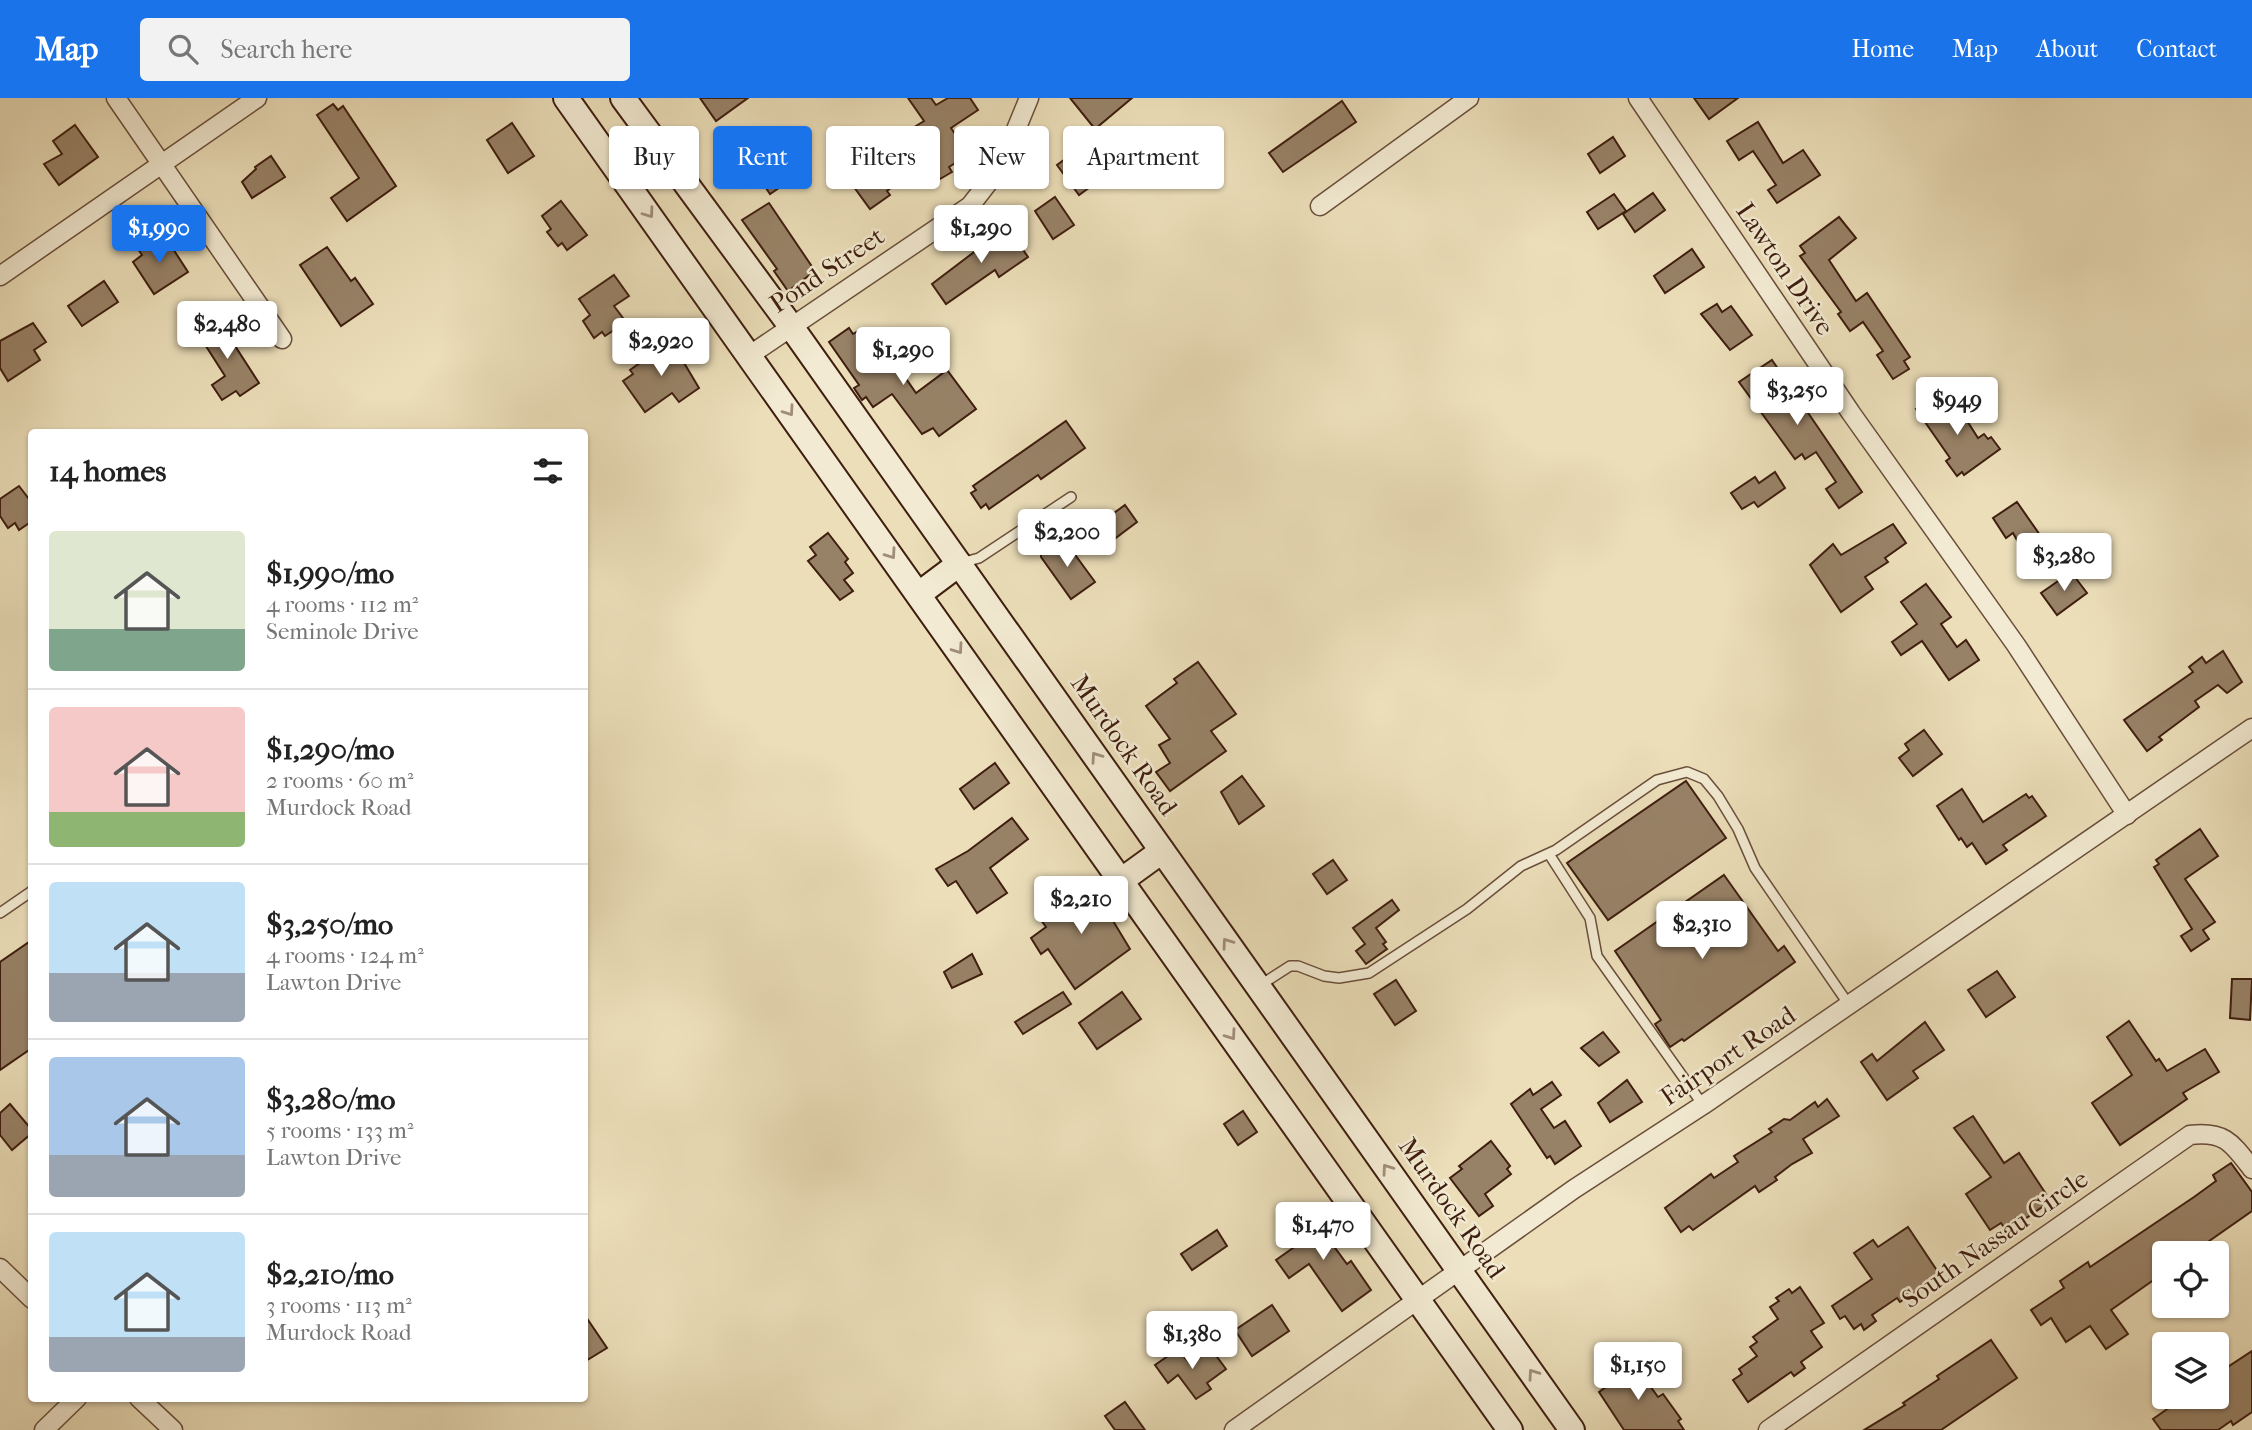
<!DOCTYPE html>
<meta charset="utf-8">
<style>
:root{--surface:#fff;--page:#f2f2f2;--text:#222;--muted:#767676;--line:#e0e0e0;--accent:#1a73e8}
body{margin:0;font-family:"IM FELL French Canon",serif;background:var(--page);color:var(--text);height:100vh;display:flex;flex-direction:column;font-size:26px;white-space:nowrap}
*{box-sizing:border-box;margin:0}
p{font-size:23px;color:var(--muted)}
.icon{flex:none;width:38px;height:38px;fill:none;stroke:currentColor;stroke-width:2;stroke-linecap:round;stroke-linejoin:round}
.map{position:relative;flex:1;overflow:hidden}
.side{position:absolute;left:28px;top:331px;width:560px;height:973px;display:flex;flex-direction:column;background:var(--surface);border-radius:7px;box-shadow:0 2px 5px #0004}
.side>*{flex:none}
.hud{position:absolute;left:609px;top:28px;width:665px;height:63px;display:flex;gap:14px}
.controls{position:absolute;left:2152px;top:1143px;display:grid;gap:14px}
.controls a{display:grid;place-items:center;width:77px;height:77px;border-radius:7px;background:var(--surface);box-shadow:0 2px 5px #0004;font-size:35px}
.price{position:absolute;translate:-50% -60px;padding:0 16px;border-radius:7px;background:#fff;color:#222;font-size:23px;line-height:46px;filter:drop-shadow(0 2px 4px #0008)}
.price::after{content:'';position:absolute;left:50%;top:42px;width:21px;height:16px;margin-left:-10px;background:inherit;clip-path:polygon(0 0,100% 0,50% 100%)}
.price.current{background:var(--accent);color:#fff}
ul{padding:0;list-style:none}
li{display:flex;align-items:center;gap:21px;height:175px;padding:0 21px}
li+li{border-top:2px solid var(--line)}
li span{display:grid;place-items:center;flex:none;width:196px;height:140px;border-radius:7px;color:#555}
li>.icon{margin-inline-start:auto}
span .icon{width:84px;height:84px;fill:#fffc;stroke-width:1}
li b{font-size:30px}
h2{display:flex;justify-content:space-between;align-items:center;height:84px;padding:0 21px;font-size:30px}
.tag{padding:0 24px;border-radius:7px;background:var(--surface);box-shadow:0 2px 5px #0004;font-size:24px;line-height:63px}
.tag.current{background:var(--accent);color:#fff}
header{display:flex;align-items:center;gap:42px;box-sizing:border-box;height:98px;padding:0 35px;background:var(--accent);color:#fff}
header strong{font-size:33px}
nav{display:flex;gap:38px;margin-inline-start:auto;font-size:24px}
.search{width:490px;height:63px;background:var(--page);display:flex;align-items:center;gap:18px;box-sizing:border-box;padding:0 24px;border-radius:7px;color:var(--muted);font-size:26px}
.map>svg:first-child{display:block}
.building{fill:#988267;stroke:#3f1e0f;stroke-width:2}
.lines{fill:none;stroke-linecap:round;stroke-linejoin:round}
.lane-casing{stroke:#6a4e3a;stroke-width:12}
.street-casing{stroke:#6a4e3a;stroke-width:21}
.secondary-casing{stroke:#3f1e0f;stroke-width:28}
.lane{stroke:#f2ead2;stroke-width:9}
.street{stroke:#f2ead2;stroke-width:18}
.secondary{stroke:#f2ead2;stroke-width:24}
.oneway{stroke:#a18e7a}
.labels{text-anchor:middle;dominant-baseline:central;stroke-width:5;stroke-linejoin:round;paint-order:stroke}
.street-label{font-size:26px;fill:#3f1e0f;stroke:#f2ead2}
</style>
<header>
<strong>Map</strong>
<div class="search"><svg class="icon" aria-label="search" viewBox="0 0 24 24"><circle cx="10" cy="10" r="6"/><path d="M15 15l6 6"/></svg>Search here</div>
<nav><a>Home</a><a>Map</a><a>About</a><a>Contact</a></nav>
</header>
<div class="map">
<svg width="2252" height="1332" viewBox="0 0 2252 1332">
<rect width="100%" height="100%" fill="#ebdeb9"/>
<filter id="stains"><feTurbulence type="fractalNoise" baseFrequency=".00286" numOctaves="4"/><feColorMatrix values="0 0 0 0 .2 0 0 0 0 .09 0 0 0 0 .02 0 0 0 .5 -.17"/></filter>
<radialGradient id="worn" r=".72"><stop offset=".6" stop-color="#630" stop-opacity="0"/><stop offset="1" stop-color="#630" stop-opacity=".3"/></radialGradient>
<g class="building">
<polygon points="700,0 748,0 716,23"/>
<polygon points="908,0 931,0 936,7 948,0 970,0 978,12 951,30 969,56 949,69 952,74 940,81 919,51 928,45 916,28 924,23"/>
<polygon points="1070,0 1132,0 1095,31"/>
<polygon points="1694,0 1738,0 1709,21"/>
<polygon points="1342,3 1356,24 1283,74 1269,55"/>
<polygon points="333,6 338,12 343,8 396,88 347,123 331,100 359,80 317,17"/>
<polygon points="1758,24 1783,65 1803,52 1820,77 1777,105 1768,92 1776,87 1753,53 1739,62 1727,43"/>
<polygon points="512,25 534,58 508,75 487,42"/>
<polygon points="75,27 98,59 59,87 44,66 62,56 53,43"/>
<polygon points="859,39 894,87 887,93 890,97 870,111 832,59"/>
<polygon points="1613,39 1625,58 1600,75 1588,56"/>
<polygon points="1083,48 1105,78 1079,97 1057,67"/>
<polygon points="768,51 789,83 770,96 749,64"/>
<polygon points="271,58 285,79 252,100 242,84 256,71 255,69"/>
<polygon points="1653,95 1665,112 1635,134 1623,116"/>
<polygon points="1614,96 1626,113 1598,131 1587,114"/>
<polygon points="1055,99 1074,127 1053,141 1035,113"/>
<polygon points="561,103 587,137 567,152 562,145 558,148 547,134 551,131 542,118"/>
<polygon points="769,105 815,173 788,193 774,173 777,171 742,122"/>
<polygon points="1839,119 1856,140 1829,162 1856,203 1867,195 1910,259 1904,263 1909,271 1893,281 1877,257 1883,253 1863,224 1850,233 1838,216 1841,214 1800,158 1805,155 1800,148"/>
<polygon points="1007,129 1028,159 999,179 995,172 946,206 932,186"/>
<polygon points="166,140 188,174 154,196 133,164 142,157 138,151 153,142 156,146"/>
<polygon points="327,149 351,183 355,180 373,206 341,228 300,167"/>
<polygon points="1692,151 1704,169 1665,195 1654,178"/>
<polygon points="614,177 629,198 614,208 626,224 605,238 602,234 594,240 583,223 590,217 579,201"/>
<polygon points="104,183 118,204 82,228 68,208"/>
<polygon points="1717,206 1722,214 1731,208 1752,237 1730,252 1701,216"/>
<polygon points="217,220 259,285 240,298 236,293 222,302 212,287 225,278 197,234"/>
<polygon points="33,225 46,244 34,252 40,262 8,283 0,270 0,243"/>
<polygon points="849,230 853,236 858,233 881,266 891,259 916,295 947,272 976,311 939,338 933,330 922,336 892,296 873,309 866,299 862,302 854,290 859,287 829,244"/>
<polygon points="671,243 699,290 679,304 672,295 645,314 623,283 633,276 630,272"/>
<polygon points="1772,262 1862,394 1839,410 1826,391 1836,384 1816,354 1805,361 1802,356 1795,361 1739,284"/>
<polygon points="1932,300 1941,313 1955,304 1978,340 1984,336 1988,341 1991,339 2000,351 1964,377 1962,374 1957,378 1946,363 1950,360 1916,311"/>
<polygon points="1066,323 1085,350 1041,381 1038,377 989,411 986,406 981,410 971,395 976,392 973,388"/>
<polygon points="1775,374 1785,390 1758,409 1754,404 1742,411 1731,395 1755,379 1759,385"/>
<polygon points="19,388 32,405 32,423 19,432 15,425 8,430 0,418 0,401"/>
<polygon points="2017,404 2042,440 2023,453 2013,435 2006,440 1993,420"/>
<polygon points="1125,407 1137,424 1109,445 1096,428"/>
<polygon points="1893,426 1906,445 1885,460 1888,464 1865,479 1873,491 1841,514 1810,467 1833,446 1841,457"/>
<polygon points="828,435 848,461 845,464 853,475 844,482 853,493 840,502 808,463 816,457 810,449"/>
<polygon points="1065,443 1095,484 1071,501 1041,459 1041,455 1057,444 1060,447"/>
<polygon points="2071,474 2087,495 2057,517 2041,495"/>
<polygon points="1926,486 1951,519 1941,526 1957,549 1966,542 1979,562 1949,582 1922,543 1901,557 1892,544 1917,526 1901,504"/>
<polygon points="2223,553 2242,584 2227,595 2218,587 2195,603 2199,609 2159,639 2162,642 2147,653 2124,622 2193,574 2189,569 2202,559 2206,565"/>
<polygon points="1198,564 1236,616 1211,633 1226,653 1170,693 1156,674 1170,665 1159,647 1170,641 1146,608 1177,585 1174,581"/>
<polygon points="1924,632 1942,656 1913,678 1899,660 1909,652 1905,646"/>
<polygon points="995,665 1009,685 974,711 960,691"/>
<polygon points="1242,678 1264,708 1239,726 1221,694"/>
<polygon points="1686,683 1726,740 1608,822 1567,765"/>
<polygon points="1962,691 1983,724 2026,696 2029,700 2032,698 2046,718 2003,747 2007,752 1986,766 1972,745 1967,749 1961,740 1959,742 1937,708"/>
<polygon points="1012,720 1028,741 990,770 1007,795 977,815 956,783 948,788 936,771 968,753"/>
<polygon points="2200,731 2218,758 2185,781 2215,824 2203,832 2209,841 2191,853 2181,838 2192,831 2154,769 2159,766 2156,762"/>
<polygon points="1333,762 1347,782 1327,796 1313,776"/>
<polygon points="1724,777 1778,853 1784,848 1795,864 1684,943 1682,941 1670,949 1655,926 1661,922 1615,853"/>
<polygon points="1082,781 1086,786 1089,783 1130,851 1075,891 1048,851 1041,856 1031,840 1046,829 1041,822 1073,801 1067,791"/>
<polygon points="1392,802 1399,812 1376,830 1386,844 1383,846 1387,851 1366,866 1356,853 1365,846 1353,830"/>
<polygon points="32,842 32,950 0,972 0,864"/>
<polygon points="972,856 982,876 952,890 944,874"/>
<polygon points="1997,873 2015,899 1986,919 1968,892"/>
<polygon points="2232,881 2252,881 2250,922 2230,920"/>
<polygon points="1396,882 1416,913 1395,927 1374,896"/>
<polygon points="1063,894 1071,906 1023,936 1015,924"/>
<polygon points="1122,894 1141,921 1097,951 1079,925"/>
<polygon points="2129,923 2156,963 2159,961 2167,973 2205,951 2219,974 2183,995 2187,1001 2120,1047 2092,1005 2132,977 2107,939"/>
<polygon points="1925,924 1944,952 1913,973 1918,980 1887,1002 1861,964 1872,956 1877,963"/>
<polygon points="1603,934 1619,954 1599,968 1581,950"/>
<polygon points="1627,982 1642,1004 1610,1024 1598,1005"/>
<polygon points="1552,984 1561,997 1541,1011 1554,1030 1565,1023 1581,1048 1555,1066 1550,1058 1547,1060 1511,1006 1530,991 1533,997"/>
<polygon points="1827,1001 1839,1018 1803,1041 1812,1055 1792,1066 1775,1079 1777,1082 1759,1094 1755,1088 1693,1132 1689,1128 1681,1134 1665,1110 1711,1076 1714,1080 1738,1064 1734,1058 1772,1034 1769,1031 1784,1021 1790,1022 1815,1004 1818,1009"/>
<polygon points="10,1006 32,1032 32,1035 12,1052 0,1037 0,1015"/>
<polygon points="1243,1013 1257,1034 1238,1047 1224,1026"/>
<polygon points="1973,1018 2004,1065 2019,1055 2046,1096 2043,1098 2048,1105 2022,1123 2019,1118 2004,1129 2001,1125 1990,1132 1966,1096 1991,1079 1954,1030"/>
<polygon points="1491,1043 1510,1068 1507,1071 1511,1076 1485,1096 1493,1108 1479,1118 1450,1080 1462,1071 1459,1068"/>
<polygon points="2231,1065 2252,1094 2252,1113 2192,1155 2165,1155 2165,1174 2111,1212 2128,1236 2106,1251 2090,1228 2066,1244 2051,1220 2041,1227 2031,1212 2064,1190 2060,1183 2088,1164 2090,1169 2194,1099 2216,1083 2213,1077"/>
<polygon points="1307,1112 1347,1166 1351,1163 1371,1192 1342,1213 1309,1166 1289,1180 1276,1162 1300,1145 1286,1126"/>
<polygon points="1908,1129 1940,1177 1900,1204 1897,1200 1872,1217 1876,1223 1864,1232 1861,1226 1854,1231 1845,1218 1840,1221 1832,1208 1872,1181 1854,1155 1873,1142 1878,1149"/>
<polygon points="1217,1132 1227,1148 1192,1172 1181,1156"/>
<polygon points="1800,1189 1824,1225 1811,1233 1822,1249 1801,1264 1805,1270 1794,1278 1791,1274 1748,1304 1733,1282 1742,1276 1739,1271 1757,1258 1750,1249 1757,1244 1753,1239 1778,1221 1770,1209 1779,1203 1776,1200 1789,1191 1792,1195"/>
<polygon points="1272,1207 1289,1233 1252,1258 1235,1232"/>
<polygon points="584,1216 607,1250 584,1264"/>
<polygon points="1991,1242 2017,1280 1941,1332 1864,1332 1905,1307 1903,1305 1939,1281 1937,1278"/>
<polygon points="1178,1251 1190,1266 1211,1251 1226,1271 1207,1285 1211,1291 1196,1301 1178,1277 1168,1285 1155,1267"/>
<polygon points="2252,1253 2252,1314 2233,1327 2231,1323 2218,1332 2161,1332 2153,1321 2186,1298 2217,1298 2217,1276"/>
<polygon points="1630,1260 1658,1299 1663,1296 1681,1321 1678,1323 1684,1332 1624,1332 1599,1294 1617,1281 1611,1273"/>
<polygon points="1125,1304 1145,1332 1115,1332 1105,1318"/>
</g>
<g class="lines">
<defs>
<g id="lane">
<polyline points="961,465 979,460 1071,399"/>
<polyline points="1549,756 1590,820 1597,858 1703,1007"/>
<polyline points="0,815 32,793"/>
<polyline points="1259,888 1290,868 1298,868 1324,878 1339,880 1369,875 1467,811 1521,768 1556,752 1657,682 1687,674 1704,681 1718,698 1738,731 1755,770 1849,907"/>
</g>
<g id="street">
<polyline points="116,0 282,241"/>
<polyline points="1638,0 1851,315 2016,547 2127,717"/>
<polyline points="1320,108 1469,0"/>
<polyline points="0,178 257,0"/>
<polyline points="750,257 970,108 1001,68 1029,0"/>
<polyline points="0,1170 32,1201"/>
<polyline points="139,1300 173,1332"/>
<polyline points="44,1332 77,1300"/>
<polyline points="1234,1332 1574,1091 1703,1007 2252,630"/>
<path d="M 1768,1332 L 2190,1037 C 2225,1033 2232,1045 2252,1071"/>
</g>
<g id="secondary">
<polyline points="566,0 1510,1332"/>
<polyline points="623,0 790,227 1572,1332"/>
<polyline points="919,496 959,466"/>
<polyline points="1122,782 1162,753"/>
</g>
</defs>
<use href="#lane" class="lane-casing"/>
<use href="#street" class="street-casing"/>
<use href="#secondary" class="secondary-casing"/>
<use href="#lane" class="lane"/>
<use href="#street" class="street"/>
<use href="#secondary" class="secondary"/>
</g>
<defs><path id="oneway-chevron" d="M-2-3.5L2.5 0L-2 3.5" fill="none" stroke-width="1.6" stroke-linecap="round" stroke-linejoin="round" transform="scale(1.75)"/></defs>
<g class="oneway">
<use href="#oneway-chevron" transform="translate(649 115) rotate(54)"/>
<use href="#oneway-chevron" transform="translate(789 313) rotate(55)"/>
<use href="#oneway-chevron" transform="translate(891 456) rotate(55)"/>
<use href="#oneway-chevron" transform="translate(958 551) rotate(55)"/>
<use href="#oneway-chevron" transform="translate(1096 659) rotate(-125)"/>
<use href="#oneway-chevron" transform="translate(1227 845) rotate(-125)"/>
<use href="#oneway-chevron" transform="translate(1231 937) rotate(55)"/>
<use href="#oneway-chevron" transform="translate(1387 1071) rotate(-125)"/>
<use href="#oneway-chevron" transform="translate(1533 1276) rotate(-125)"/>
</g>
<g class="labels">
<g class="street-label">
<text transform="translate(1785 171) rotate(56)">Lawton Drive</text>
<text transform="translate(827 172) rotate(-34)">Pond Street</text>
<text transform="translate(1124 647) rotate(55)">Murdock Road</text>
<text transform="translate(1728 958) rotate(-34)">Fairport Road</text>
<text transform="translate(1452 1110) rotate(55)">Murdock Road</text>
<text transform="translate(1995 1141) rotate(-35)">South Nassau Circle</text>
</g>
</g>
<rect width="100%" height="100%" filter="url(#stains)"/>
<rect width="100%" height="100%" fill="url(#worn)"/>
</svg>
<div class="controls">
<a><svg class="icon" aria-label="locate" viewBox="0 0 24 24"><circle cx="12" cy="12" r="6"/><path d="M12 2v4M12 18v4M2 12h4M18 12h4"/></svg></a>
<a><svg class="icon" aria-label="layers" viewBox="0 0 24 24"><path d="M12 4l9 5-9 5-9-5zM3 14l9 5 9-5"/></svg></a>
</div>
<b class="price current" style="left:159px;top:167px">$1,990</b>
<b class="price" style="left:981px;top:167px">$1,290</b>
<b class="price" style="left:227px;top:263px">$2,480</b>
<b class="price" style="left:661px;top:280px">$2,920</b>
<b class="price" style="left:903px;top:289px">$1,290</b>
<b class="price" style="left:1797px;top:329px">$3,250</b>
<b class="price" style="left:1957px;top:339px">$949</b>
<b class="price" style="left:1067px;top:471px">$2,200</b>
<b class="price" style="left:2064px;top:495px">$3,280</b>
<b class="price" style="left:1081px;top:838px">$2,210</b>
<b class="price" style="left:1702px;top:863px">$2,310</b>
<b class="price" style="left:1323px;top:1164px">$1,470</b>
<b class="price" style="left:1192px;top:1273px">$1,380</b>
<b class="price" style="left:1638px;top:1304px">$1,150</b>
<div class="hud">
<a class="tag">Buy</a>
<a class="tag current">Rent</a>
<a class="tag">Filters</a>
<a class="tag">New</a>
<a class="tag">Apartment</a>
</div>
<section class="side">
<h2>14 homes<svg class="icon" aria-label="filters" viewBox="0 0 24 24"><path d="M4 7h16M4 17h16"/><circle cx="9" cy="7" r="2"/><circle cx="15" cy="17" r="2"/></svg></h2>
<ul>
<li><span style="background:linear-gradient(#dfe7d0 70%,#7fa58c 0)"><svg class="icon" aria-label="home" viewBox="0 0 24 24"><path d="M3 11l9-7 9 7M6 9v11h12V9"/></svg></span><div><b>$1,990/mo</b><p>4 rooms · 112 m²</p><p>Seminole Drive</p></div></li>
<li><span style="background:linear-gradient(#f6c9c9 75%,#8fb573 0)"><svg class="icon" aria-label="home" viewBox="0 0 24 24"><path d="M3 11l9-7 9 7M6 9v11h12V9"/></svg></span><div><b>$1,290/mo</b><p>2 rooms · 60 m²</p><p>Murdock Road</p></div></li>
<li><span style="background:linear-gradient(#bfe0f5 65%,#9aa5b1 0)"><svg class="icon" aria-label="home" viewBox="0 0 24 24"><path d="M3 11l9-7 9 7M6 9v11h12V9"/></svg></span><div><b>$3,250/mo</b><p>4 rooms · 124 m²</p><p>Lawton Drive</p></div></li>
<li><span style="background:linear-gradient(#a9c7e8 70%,#9aa5b1 0)"><svg class="icon" aria-label="home" viewBox="0 0 24 24"><path d="M3 11l9-7 9 7M6 9v11h12V9"/></svg></span><div><b>$3,280/mo</b><p>5 rooms · 133 m²</p><p>Lawton Drive</p></div></li>
<li><span style="background:linear-gradient(#bfe0f5 75%,#9aa5b1 0)"><svg class="icon" aria-label="home" viewBox="0 0 24 24"><path d="M3 11l9-7 9 7M6 9v11h12V9"/></svg></span><div><b>$2,210/mo</b><p>3 rooms · 113 m²</p><p>Murdock Road</p></div></li>
</ul>
</section>
</div>
